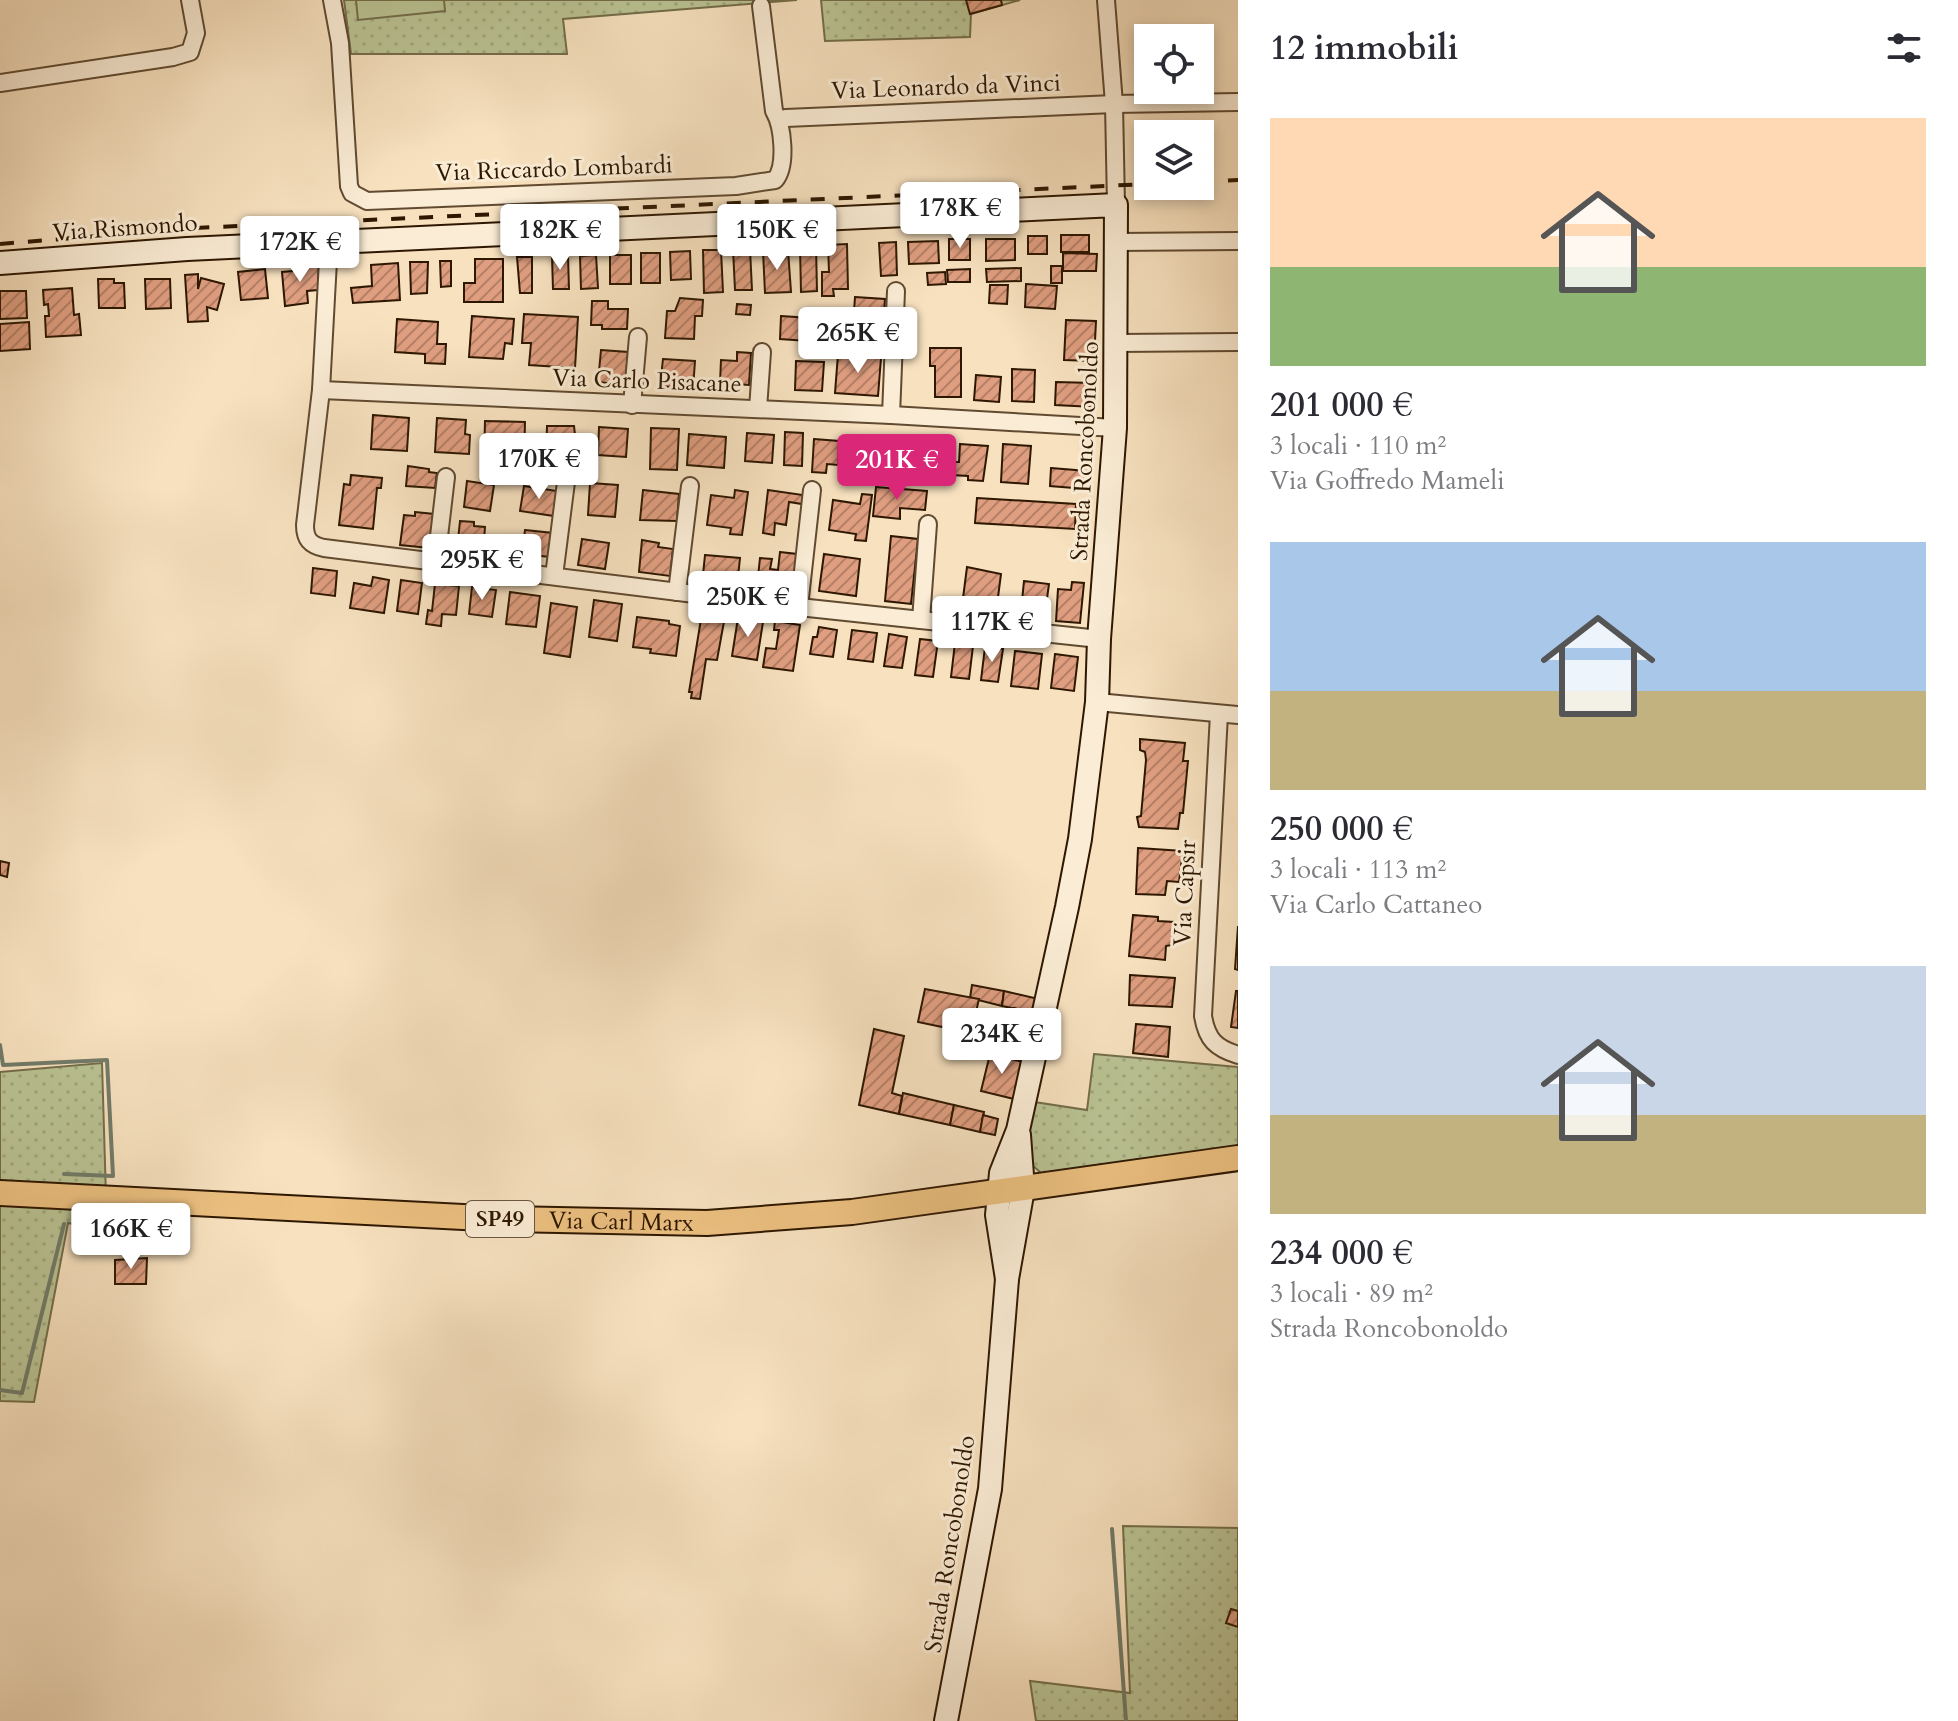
<!DOCTYPE html>
<html lang="it">
<meta charset="utf-8">
<style>
:root{--surface:#fff;--page:#f7f7f7;--text:#2b2b33;--muted:#7c7c81;--accent:#db2777}
body{margin:0;font-family:Cardo,serif;background:var(--page);color:var(--text);height:100vh;display:flex;flex-direction:column;font-size:30px;white-space:nowrap}
*{box-sizing:border-box;margin:0}
p{font-size:26px;color:var(--muted)}
.icon{flex:none;width:44px;height:44px;fill:none;stroke:currentColor;stroke-width:2;stroke-linecap:round;stroke-linejoin:round}
.map{position:relative;flex:1;overflow:hidden}
.panel{display:flex;flex-direction:column;background:var(--surface);width:720px}
.panel>*{flex:none}
.controls{position:absolute;left:1134px;top:24px;display:grid;gap:16px}
.controls a{display:grid;place-items:center;width:80px;height:80px;border-radius:0px;background:var(--surface);box-shadow:0 4px 12px #0003;font-size:40px}
.price{position:absolute;translate:-50% -68px;padding:0 18px;border-radius:8px;background:#fff;color:#222;font-size:26px;line-height:52px;filter:drop-shadow(0 2px 4px #0008)}
.price::after{content:'';position:absolute;left:50%;top:48px;width:24px;height:18px;margin-left:-12px;background:inherit;clip-path:polygon(0 0,100% 0,50% 100%)}
.price.on{background:var(--accent);color:#fff}
ul{padding:0;list-style:none}
li{display:grid;align-content:center;gap:16px;height:424px;padding:0 32px}
li span{display:grid;place-items:center;height:248px;border-radius:0px;color:#555}
li>.icon{margin-inline-start:auto}
span .icon{width:144px;height:144px;fill:#fffc;stroke-width:1}
li b{font-size:34px}
h2{display:flex;justify-content:space-between;align-items:center;height:96px;padding:0 32px;font-size:34px}
main{display:flex;flex:1;min-height:0}
.map>svg:first-child{display:block}
.grass{fill:url(#grass-dots);stroke:#746d4a;stroke-width:2}
.garden{fill:#bac394;stroke:#746d4a;stroke-width:2}
.lines{fill:none;stroke-linecap:round;stroke-linejoin:round}
.stream{stroke:#717b68;stroke-width:4}
.building{fill:url(#building-hatch);stroke:#2e1700;stroke-width:2}
.street-casing{stroke:#604a30;stroke-width:20}
.secondary-casing{stroke:#2e1700;stroke-width:26}
.primary-casing{stroke:#2e1700;stroke-width:28}
.street{stroke:#faecd5;stroke-width:16}
.secondary{stroke:#faecd5;stroke-width:22}
.primary{stroke:#ecc080;stroke-width:24}
.rail{stroke:#2e1700;stroke-width:4;stroke-dasharray:14 14;stroke-linecap:butt}
.labels{text-anchor:middle;dominant-baseline:central;stroke-width:6;stroke-linejoin:round;paint-order:stroke}
.shield{fill:#faecd5;stroke:#6b5740;stroke-width:2}
.shield-label{font-size:22px;font-weight:bold;fill:#2e1700}
.street-label{font-size:24px;fill:#2e1700;stroke:#faecd5}
</style>
<main>
<div class="map">
<svg width="1238" height="1721" viewBox="0 0 1238 1721">
<defs>
<pattern id="grass-dots" width="8" height="8" patternUnits="userSpaceOnUse" patternTransform="scale(2)"><rect width="8" height="8" fill="#bac394"/><path d="M2 2h.1M6 6h.1" fill="none" stroke="#a0a77e" stroke-width="1.8" stroke-linecap="round"/></pattern>
<pattern id="building-hatch" width="6" height="6" patternUnits="userSpaceOnUse" patternTransform="scale(2)"><rect width="6" height="6" fill="#df9e80"/><path d="M-1 1l2-2M0 6l6-6M5 7l2-2" fill="none" stroke="#b58066"/></pattern>
</defs>
<rect width="100%" height="100%" fill="#f7e1bf"/>
<filter id="stains"><feTurbulence type="fractalNoise" baseFrequency=".0025" numOctaves="4"/><feColorMatrix values="0 0 0 0 .2 0 0 0 0 .09 0 0 0 0 .02 0 0 0 .5 -.17"/></filter>
<radialGradient id="worn" r=".72"><stop offset=".6" stop-color="#630" stop-opacity="0"/><stop offset="1" stop-color="#630" stop-opacity=".3"/></radialGradient>
<g class="grass">
<polygon points="344,0 797,0 563,19 567,54 351,54"/>
<polygon points="821,0 1020,0 971,14 970,37 825,41"/>
<polygon points="1094,1054 1238,1067 1238,1147 1043,1175 1029,1162 1028,1138 1034,1102 1087,1110"/>
<polygon points="102,1063 107,1231 68,1223 34,1402 0,1401 0,1072"/>
<polygon points="1123,1526 1238,1528 1238,1721 1036,1721 1030,1681 1130,1693"/>
</g>
<polygon class="garden" points="356,0 444,0 445,11 358,20"/>
<g class="lines">
<g class="stream">
<polyline points="0,1045 3,1065 107,1060 113,1176 64,1174"/>
<polyline points="0,1390 22,1393 64,1224"/>
<polyline points="1112,1529 1126,1721"/>
</g>
</g>
<g class="building">
<polygon points="966,0 1001,0 1002,5 970,14"/>
<rect x="1061" y="235" width="28" height="17"/>
<rect x="1028" y="236" width="19" height="18"/>
<rect x="949" y="239" width="21" height="21"/>
<polygon points="986,239 1015,239 1015,260 986,261"/>
<polygon points="938,241 939,263 909,264 908,242"/>
<polygon points="896,242 897,275 881,276 879,243"/>
<polygon points="847,244 848,289 833,289 834,296 822,296 822,272 829,272 828,245"/>
<polygon points="816,246 817,291 801,292 800,247"/>
<polygon points="733,249 750,249 752,290 735,290"/>
<polygon points="703,250 721,250 723,292 704,293"/>
<polygon points="788,250 791,292 765,293 763,251"/>
<polygon points="690,251 691,279 671,280 670,252"/>
<rect x="641" y="253" width="19" height="30"/>
<polygon points="1063,253 1097,254 1096,271 1063,271"/>
<polygon points="596,255 598,288 581,289 580,256"/>
<rect x="610" y="255" width="21" height="29"/>
<polygon points="552,256 568,256 569,289 553,289"/>
<polygon points="517,257 532,257 532,293 520,293"/>
<polygon points="475,259 503,259 503,302 464,302 464,283 475,283"/>
<polygon points="440,261 451,261 451,286 441,287"/>
<polygon points="410,262 428,262 427,293 411,294"/>
<polygon points="398,263 400,300 353,303 351,288 372,286 371,265"/>
<polygon points="319,264 318,290 307,291 308,303 285,306 282,272 304,270 304,265"/>
<rect x="1051" y="266" width="11" height="17"/>
<polygon points="1021,268 1021,281 987,282 986,269"/>
<polygon points="265,269 268,298 241,300 238,272"/>
<polygon points="970,269 970,282 948,282 947,270"/>
<polygon points="945,272 946,284 928,285 927,273"/>
<polygon points="198,274 198,289 201,278 224,284 217,310 207,307 208,321 188,322 185,275"/>
<polygon points="98,279 114,279 114,283 124,283 125,308 99,308"/>
<polygon points="145,279 170,279 171,308 146,309"/>
<polygon points="1026,284 1057,286 1055,309 1025,307"/>
<polygon points="990,285 1008,285 1007,304 989,303"/>
<polygon points="72,288 74,315 79,314 81,335 46,337 45,316 49,316 48,304 44,305 43,290"/>
<polygon points="0,291 26,291 27,318 0,319"/>
<polygon points="855,297 885,299 882,342 852,340"/>
<polygon points="680,298 703,300 702,316 695,316 694,339 665,338 667,311 675,311"/>
<polygon points="592,301 608,301 608,309 628,309 627,329 602,329 602,325 591,325"/>
<polygon points="737,304 751,305 750,315 736,314"/>
<polygon points="524,314 578,317 575,368 529,365 531,343 522,343"/>
<polygon points="472,316 514,319 512,344 505,343 503,359 469,357"/>
<polygon points="781,316 810,318 808,341 780,339"/>
<polygon points="397,319 438,322 437,344 446,344 445,364 425,363 425,354 395,352"/>
<polygon points="1066,320 1096,321 1094,361 1064,360"/>
<polygon points="29,322 30,349 0,351 0,324"/>
<polygon points="930,348 961,348 961,397 935,397 935,366 930,366"/>
<polygon points="601,350 628,352 625,385 598,382"/>
<polygon points="737,352 751,353 749,385 720,383 721,360 737,361"/>
<polygon points="838,354 881,358 878,396 835,393"/>
<polygon points="663,359 695,361 693,389 660,386"/>
<polygon points="796,361 824,362 822,391 795,390"/>
<polygon points="1012,369 1035,370 1034,402 1012,401"/>
<polygon points="976,375 1001,377 999,402 974,400"/>
<polygon points="1056,382 1094,383 1094,407 1055,405"/>
<polygon points="373,415 409,418 407,451 371,449"/>
<polygon points="437,418 466,420 465,434 470,435 469,454 435,452"/>
<polygon points="485,421 525,422 524,462 484,461"/>
<polygon points="547,426 574,426 577,453 565,453 565,461 546,461"/>
<polygon points="599,427 628,429 626,457 598,455"/>
<polygon points="651,428 679,429 677,470 650,469"/>
<polygon points="785,432 803,433 802,466 784,465"/>
<polygon points="747,433 774,435 772,463 745,461"/>
<polygon points="689,434 726,437 724,468 687,465"/>
<polygon points="858,436 914,439 913,471 856,468"/>
<polygon points="814,439 839,441 838,465 827,464 826,473 812,472"/>
<polygon points="926,440 942,442 938,476 922,475"/>
<polygon points="960,444 988,446 983,481 968,480 968,476 951,475 952,462 959,462"/>
<polygon points="1003,444 1031,446 1028,484 1001,482"/>
<polygon points="408,466 429,469 429,472 437,473 435,488 406,486"/>
<polygon points="1051,468 1087,471 1086,489 1050,486"/>
<polygon points="351,475 382,478 381,488 377,488 373,529 339,525 344,484 350,485"/>
<polygon points="467,481 494,485 490,511 464,507"/>
<polygon points="590,483 618,485 615,517 588,515"/>
<polygon points="524,486 557,491 554,516 520,511"/>
<polygon points="876,487 927,491 925,510 900,508 900,519 873,516"/>
<polygon points="643,490 679,494 677,521 640,520"/>
<polygon points="735,490 748,492 742,535 730,534 731,528 707,525 711,495 734,498"/>
<polygon points="768,490 803,495 802,504 789,502 786,525 775,523 774,535 763,533"/>
<polygon points="862,494 872,495 866,541 855,540 856,534 829,530 833,500 860,504"/>
<polygon points="977,498 1076,504 1075,529 975,523"/>
<polygon points="415,512 434,514 429,548 400,545 404,515 415,516"/>
<polygon points="460,521 474,522 474,526 485,527 483,553 457,550"/>
<polygon points="525,530 553,533 550,557 522,554"/>
<polygon points="891,536 918,539 911,604 885,601"/>
<polygon points="582,539 609,543 605,569 578,565"/>
<polygon points="642,540 659,543 658,547 673,549 670,576 639,572"/>
<polygon points="780,552 797,554 793,590 757,586 760,558 772,559 770,569 778,570"/>
<polygon points="824,554 860,559 856,596 819,591"/>
<polygon points="705,555 740,558 738,577 729,576 728,582 717,581 717,577 703,575"/>
<polygon points="967,567 1001,574 997,605 985,604 984,609 962,606"/>
<polygon points="313,568 337,571 335,596 311,593"/>
<polygon points="373,577 389,580 384,613 350,608 354,583 371,586"/>
<polygon points="401,580 422,583 418,614 397,611"/>
<polygon points="1024,581 1049,584 1044,620 1026,617 1028,602 1022,601"/>
<polygon points="1072,582 1084,583 1080,623 1056,621 1058,589 1071,590"/>
<polygon points="435,584 459,586 456,615 442,614 441,626 426,624 428,610 432,611"/>
<polygon points="472,587 496,590 492,617 469,614"/>
<polygon points="510,592 540,596 536,627 506,624"/>
<polygon points="594,600 622,604 617,641 589,637"/>
<polygon points="551,603 577,607 570,657 544,653"/>
<polygon points="702,613 725,616 717,660 706,659 700,699 691,698 692,692 689,692"/>
<polygon points="637,617 669,621 669,624 680,626 676,656 650,653 651,649 633,647"/>
<polygon points="738,618 763,622 757,660 732,656"/>
<polygon points="775,621 800,625 793,671 763,667 766,648 776,649 779,630 774,630"/>
<polygon points="819,627 837,630 833,657 810,654 813,637 817,637"/>
<polygon points="852,630 877,633 873,662 848,659"/>
<polygon points="889,634 907,637 902,668 884,666"/>
<polygon points="920,639 938,641 933,677 915,675"/>
<polygon points="955,643 973,646 969,679 951,677"/>
<polygon points="985,647 1003,649 998,682 981,680"/>
<polygon points="1015,651 1042,654 1038,689 1011,686"/>
<polygon points="1055,654 1078,657 1074,691 1051,688"/>
<polygon points="1140,739 1185,743 1183,761 1188,761 1183,813 1180,813 1178,829 1139,827 1137,817 1141,816 1146,760 1145,752 1140,750"/>
<polygon points="1138,848 1183,851 1179,882 1167,881 1165,895 1136,894"/>
<polygon points="0,861 9,863 7,877 0,875"/>
<polygon points="1133,915 1158,917 1158,921 1174,922 1172,945 1166,946 1165,960 1129,956"/>
<polygon points="1238,926 1238,970 1235,969"/>
<polygon points="1130,975 1175,978 1172,1007 1129,1005"/>
<polygon points="972,985 1004,991 1002,1006 970,998"/>
<polygon points="925,989 979,999 971,1033 918,1022"/>
<polygon points="1004,991 1043,1000 1040,1014 1002,1006"/>
<polygon points="1236,991 1238,991 1238,1028 1231,1027"/>
<polygon points="1014,1008 1040,1014 1032,1049 1004,1046"/>
<polygon points="1136,1024 1170,1027 1168,1057 1133,1053"/>
<polygon points="874,1029 904,1036 892,1093 902,1096 899,1114 859,1105"/>
<polygon points="990,1054 1023,1062 1014,1099 981,1091"/>
<polygon points="903,1093 954,1105 950,1125 899,1114"/>
<polygon points="954,1105 984,1112 980,1132 950,1125"/>
<polygon points="983,1115 998,1119 995,1135 980,1132"/>
<polygon points="147,1258 146,1284 115,1284 115,1260"/>
<polygon points="1231,1609 1238,1611 1238,1627 1226,1623"/>
</g>
<g class="lines">
<defs>
<g id="street">
<path d="M 332,0 L 340,43 L 349,186 L 352,193 L 367,201 L 736,186 L 775,180 C 787,166 783,126 774,111 L 761,6"/>
<polyline points="1106,0 1114,104 1116,205"/>
<polyline points="0,83 173,57 190,52 196,33 190,0"/>
<polyline points="780,121 786,118 1114,104 1238,102"/>
<path d="M 329,242 L 321,390 L 305,525 C 305,539 310,545 324,548 L 799,607 L 1099,639"/>
<polyline points="1116,242 1238,241"/>
<polyline points="1117,343 1238,342"/>
<polyline points="321,390 891,415 1115,428"/>
<polyline points="632,405 638,337"/>
<polyline points="758,409 762,352"/>
<polyline points="891,415 896,291"/>
<polyline points="436,562 446,477"/>
<polyline points="554,576 566,482"/>
<polyline points="677,592 690,486"/>
<polyline points="799,607 812,490"/>
<polyline points="921,620 928,524"/>
<polyline points="1097,702 1238,715"/>
<path d="M 1219,714 L 1203,1016 C 1207,1040 1216,1048 1238,1055"/>
</g>
<g id="secondary">
<polyline points="0,263 187,249 1116,205 1115,428 1099,639 1097,702 1080,839 1067,907 1018,1130 1001,1173 997,1215 1007,1279"/>
<polyline points="946,1721 990,1489 1007,1279 1023,1189 1019,1135"/>
</g>
<g id="primary">
<path id="s1" d="M 0,1193 L 502,1219 L 707,1223 L 852,1212 L 1238,1158"/>
</g>
</defs>
<use href="#street" class="street-casing"/>
<use href="#secondary" class="secondary-casing"/>
<use href="#primary" class="primary-casing"/>
<use href="#street" class="street"/>
<use href="#secondary" class="secondary"/>
<use href="#primary" class="primary"/>
<g class="rail">
<polyline points="1200,182 1238,180"/>
<polyline points="0,244 195,228 1148,184"/>
</g>
</g>
<g class="labels">
<rect class="shield" x="466" y="1201" width="68" height="36" rx="6"/>
<g class="shield-label">
<text x="500" y="1219">SP49</text>
</g>
<g class="street-label">
<text transform="translate(946 87) rotate(-2)">Via Leonardo da Vinci</text>
<text transform="translate(554 169) rotate(-2)">Via Riccardo Lombardi</text>
<text transform="translate(125 228) rotate(-4)">Via Rismondo</text>
<text transform="translate(647 381) rotate(2)">Via Carlo Pisacane</text>
<text transform="translate(1085 451) rotate(-87)">Strada Roncobonoldo</text>
<text transform="translate(1185 893) rotate(-87)">Via Capsir</text>
<text stroke="none"><textPath href="#s1" startOffset="622">Via Carl Marx</textPath></text>
<text transform="translate(950 1544) rotate(-81)">Strada Roncobonoldo</text>
</g>
</g>
<rect width="100%" height="100%" filter="url(#stains)"/>
<rect width="100%" height="100%" fill="url(#worn)"/>
</svg>
<div class="controls">
<a><svg class="icon" aria-label="locate" viewBox="0 0 24 24"><circle cx="12" cy="12" r="6"/><path d="M12 2v4M12 18v4M2 12h4M18 12h4"/></svg></a>
<a><svg class="icon" aria-label="layers" viewBox="0 0 24 24"><path d="M12 4l9 5-9 5-9-5zM3 14l9 5 9-5"/></svg></a>
</div>
<b class="price" style="left:960px;top:250px">178K €</b>
<b class="price" style="left:560px;top:272px">182K €</b>
<b class="price" style="left:777px;top:272px">150K €</b>
<b class="price" style="left:300px;top:284px">172K €</b>
<b class="price" style="left:858px;top:375px">265K €</b>
<b class="price" style="left:539px;top:501px">170K €</b>
<b class="price on" style="left:897px;top:502px">201K €</b>
<b class="price" style="left:482px;top:602px">295K €</b>
<b class="price" style="left:748px;top:639px">250K €</b>
<b class="price" style="left:992px;top:664px">117K €</b>
<b class="price" style="left:1002px;top:1076px">234K €</b>
<b class="price" style="left:131px;top:1271px">166K €</b>
</div>
<section class="panel">
<h2>12 immobili<svg class="icon" aria-label="filters" viewBox="0 0 24 24"><path d="M4 7h16M4 17h16"/><circle cx="9" cy="7" r="2"/><circle cx="15" cy="17" r="2"/></svg></h2>
<ul>
<li><span style="background:linear-gradient(#ffd9b3 60%,#8fb573 0)"><svg class="icon" aria-label="home" viewBox="0 0 24 24"><path d="M3 11l9-7 9 7M6 9v11h12V9"/></svg></span><div><b>201 000 €</b><p>3 locali · 110 m²</p><p>Via Goffredo Mameli</p></div></li>
<li><span style="background:linear-gradient(#a9c7e8 60%,#c2b280 0)"><svg class="icon" aria-label="home" viewBox="0 0 24 24"><path d="M3 11l9-7 9 7M6 9v11h12V9"/></svg></span><div><b>250 000 €</b><p>3 locali · 113 m²</p><p>Via Carlo Cattaneo</p></div></li>
<li><span style="background:linear-gradient(#c9d6e8 60%,#c2b280 0)"><svg class="icon" aria-label="home" viewBox="0 0 24 24"><path d="M3 11l9-7 9 7M6 9v11h12V9"/></svg></span><div><b>234 000 €</b><p>3 locali · 89 m²</p><p>Strada Roncobonoldo</p></div></li>
</ul>
</section>
</main>
